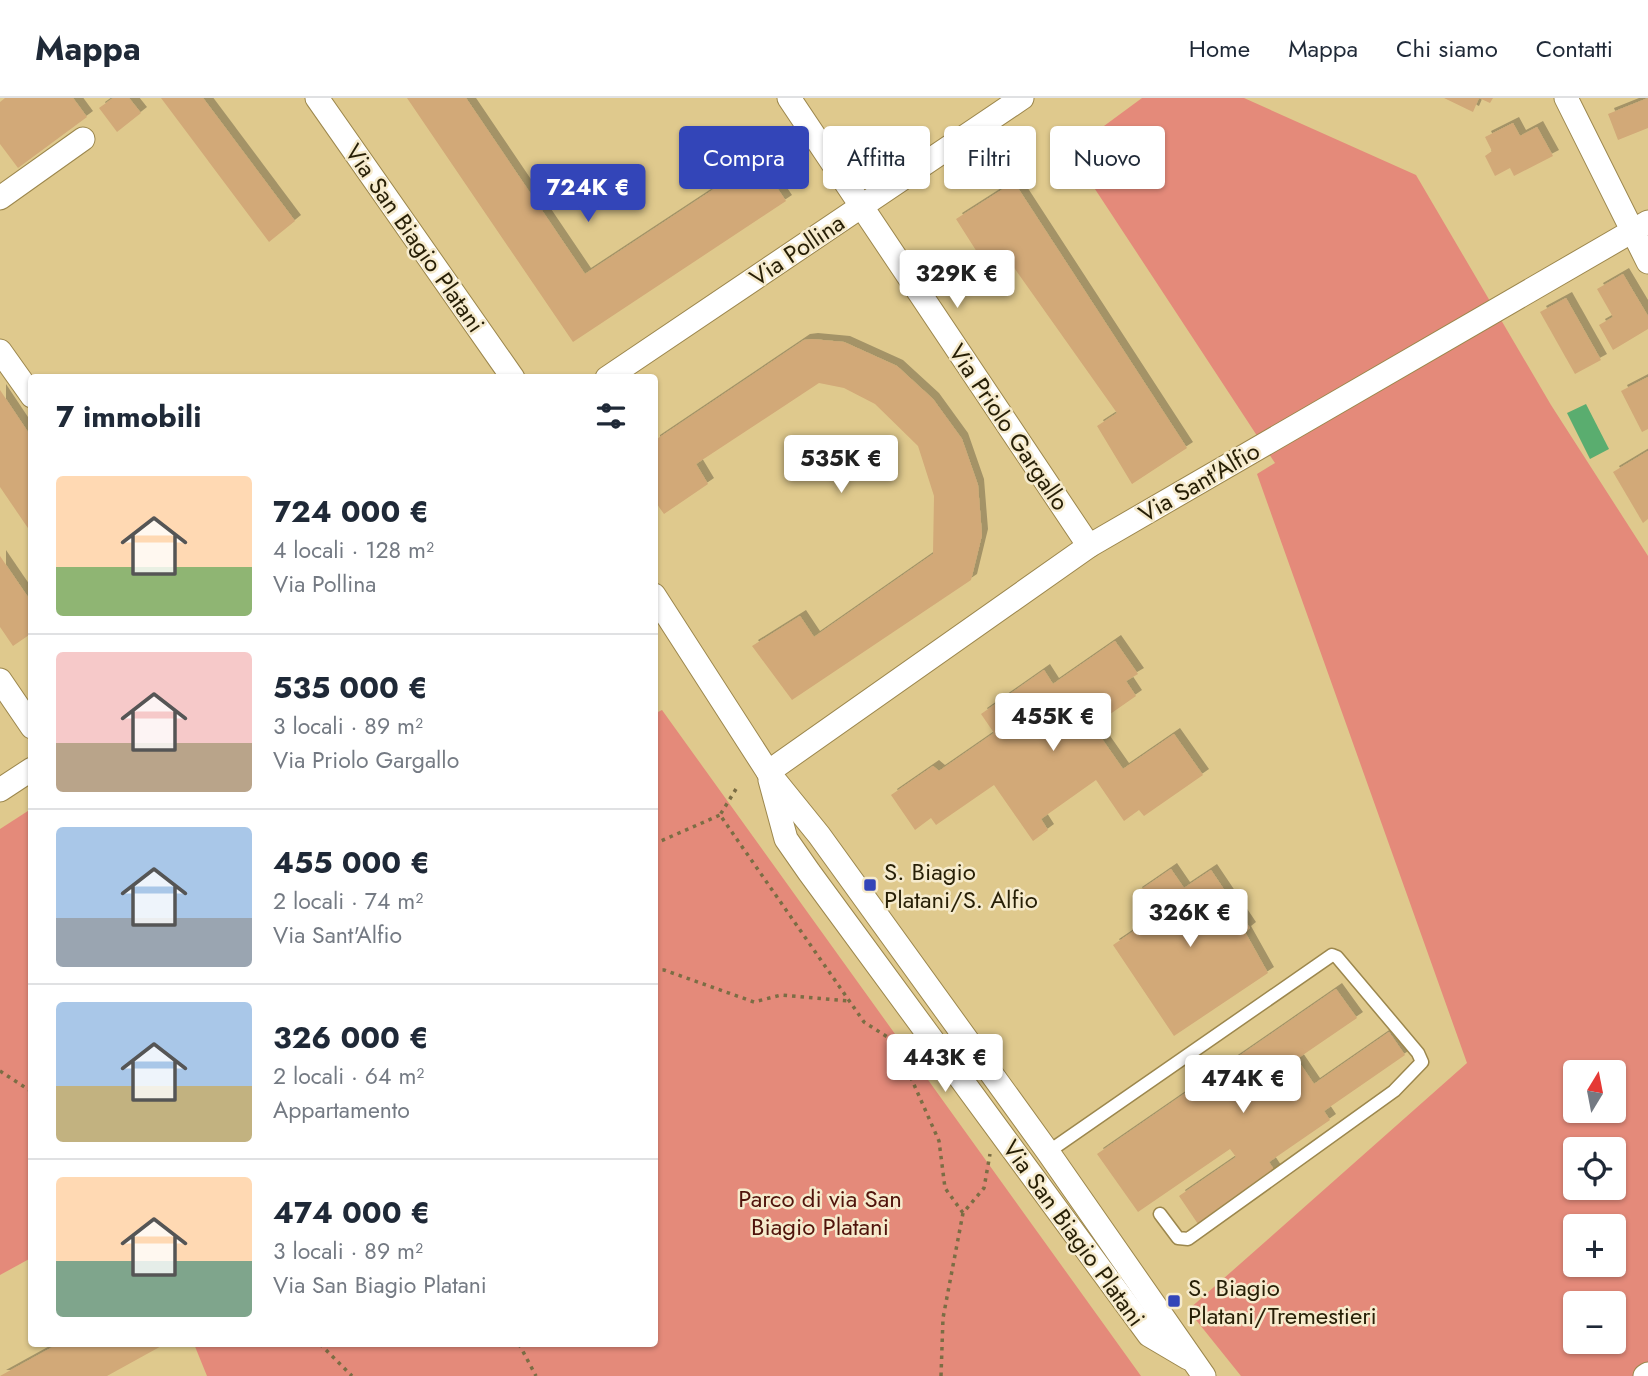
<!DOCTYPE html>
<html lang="it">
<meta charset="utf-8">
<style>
:root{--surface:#fff;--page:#f2f2f3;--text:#1f2937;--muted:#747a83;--line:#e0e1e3;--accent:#3345b8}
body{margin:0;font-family:Jost,sans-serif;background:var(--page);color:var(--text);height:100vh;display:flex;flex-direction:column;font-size:26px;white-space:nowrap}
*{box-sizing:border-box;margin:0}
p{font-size:23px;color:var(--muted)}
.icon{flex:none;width:38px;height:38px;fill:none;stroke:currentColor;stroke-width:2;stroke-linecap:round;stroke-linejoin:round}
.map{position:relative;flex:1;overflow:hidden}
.drawer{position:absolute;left:28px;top:276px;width:630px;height:973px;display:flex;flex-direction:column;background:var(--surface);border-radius:7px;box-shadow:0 2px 5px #0004}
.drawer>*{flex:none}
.top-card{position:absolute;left:679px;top:28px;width:665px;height:63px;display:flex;gap:14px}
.needle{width:46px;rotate:10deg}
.tools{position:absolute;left:1563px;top:962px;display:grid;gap:14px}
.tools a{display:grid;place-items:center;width:63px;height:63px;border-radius:7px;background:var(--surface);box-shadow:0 2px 5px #0004;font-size:35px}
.price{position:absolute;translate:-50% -60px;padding:0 16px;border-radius:7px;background:#fff;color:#222;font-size:23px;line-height:46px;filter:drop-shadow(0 2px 4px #0008)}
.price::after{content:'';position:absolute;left:50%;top:42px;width:21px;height:16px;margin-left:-10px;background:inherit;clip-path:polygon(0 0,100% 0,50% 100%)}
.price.active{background:var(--accent);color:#fff}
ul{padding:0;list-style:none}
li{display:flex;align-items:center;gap:21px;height:175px;padding:0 28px}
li+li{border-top:2px solid var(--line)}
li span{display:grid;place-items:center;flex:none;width:196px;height:140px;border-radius:7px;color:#555}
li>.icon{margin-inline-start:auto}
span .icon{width:84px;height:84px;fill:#fffc;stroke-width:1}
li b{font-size:30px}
h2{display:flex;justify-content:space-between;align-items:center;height:84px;padding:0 28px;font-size:30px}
.pill{padding:0 24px;border-radius:7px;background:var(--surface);box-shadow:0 2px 5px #0004;font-size:24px;line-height:63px}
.pill.active{background:var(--accent);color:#fff}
header{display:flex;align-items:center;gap:42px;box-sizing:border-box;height:98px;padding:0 35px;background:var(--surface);border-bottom:2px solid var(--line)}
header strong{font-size:33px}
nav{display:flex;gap:38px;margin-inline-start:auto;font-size:24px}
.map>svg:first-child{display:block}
.green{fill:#e48a7a;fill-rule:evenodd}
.water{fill:#5aad6f}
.building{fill:#d2a978;filter:url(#shadow)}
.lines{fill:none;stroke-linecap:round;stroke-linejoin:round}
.lane-casing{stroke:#9c874d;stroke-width:15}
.street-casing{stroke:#9c874d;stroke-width:25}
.path{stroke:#7b6d44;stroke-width:3.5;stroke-dasharray:3.5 5;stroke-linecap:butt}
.lane{stroke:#fff;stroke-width:12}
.street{stroke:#fff;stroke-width:23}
.poi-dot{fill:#3345b8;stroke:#f6ebcd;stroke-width:2.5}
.labels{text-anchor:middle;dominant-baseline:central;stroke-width:5;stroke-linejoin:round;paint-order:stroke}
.street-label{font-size:24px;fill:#271f06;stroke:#f6ebcd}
.poi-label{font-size:24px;fill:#271f06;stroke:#f6ebcd;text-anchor:start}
.park-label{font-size:24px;fill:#4f130b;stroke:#f6ebcd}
</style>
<header>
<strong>Mappa</strong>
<nav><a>Home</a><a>Mappa</a><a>Chi siamo</a><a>Contatti</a></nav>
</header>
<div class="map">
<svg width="1648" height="1278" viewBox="0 0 1648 1278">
<defs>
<filter id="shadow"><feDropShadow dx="6" dy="-6" stdDeviation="0" flood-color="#0004"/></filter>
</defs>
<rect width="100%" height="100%" fill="#dfc98d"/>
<g class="green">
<path d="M 1142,0 L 1244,0 L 1416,77 L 1551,307 L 1648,458 L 1648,1276 L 1645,1278 L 1241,1278 L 1188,1212 L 1467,965 L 1257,376 L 1275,365 L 1070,53 ZM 1575,975 L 1614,975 L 1614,1013 L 1575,1013 ZM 1575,1052 L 1614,1052 L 1614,1090 L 1575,1090 ZM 1575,1129 L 1614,1129 L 1614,1167 L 1575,1167 ZM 1575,1206 L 1614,1206 L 1614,1244 L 1575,1244 Z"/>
<polygon points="662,612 1141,1278 207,1278 194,1246 654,1246 654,616"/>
<polygon points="31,711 31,1160 0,1177 0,731"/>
</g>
<polygon class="water" points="1586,306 1609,351 1590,361 1567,315"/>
<g class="building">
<polygon points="5,0 73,0 87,19 18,70 0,46 0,4"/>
<polygon points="113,0 129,0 141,15 117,34 99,10"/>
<polygon points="161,0 203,0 295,123 269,144"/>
<polygon points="407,0 466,0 585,176 758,62 786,103 573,244"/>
<polygon points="1444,0 1493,0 1490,5 1479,0 1473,14"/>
<polygon points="1648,0 1648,30 1618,42 1608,16"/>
<polygon points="1513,25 1520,38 1537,29 1553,58 1514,78 1510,70 1495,78 1485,58 1492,53 1485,39"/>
<polygon points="1014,84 1187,350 1132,386 1097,328 1117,315 1010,164 991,176 956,121"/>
<polygon points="1623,176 1648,218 1648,231 1613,252 1599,227 1613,219 1597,191"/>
<polygon points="1566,200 1601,262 1575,276 1540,214"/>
<polygon points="812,241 844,244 897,268 933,301 962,341 978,387 982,437 971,482 792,602 752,548 800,518 814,539 933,456 934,398 918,348 875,306 844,290 819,285 696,366 708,386 664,416 654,402 654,343 804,242"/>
<polygon points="1648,279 1648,331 1642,334 1621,293"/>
<polygon points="0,292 32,340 32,436 0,389"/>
<polygon points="1648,353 1648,421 1643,425 1613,374"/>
<polygon points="0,458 32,505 32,535 13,548 0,529"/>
<polygon points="1115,543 1138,576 1126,583 1136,598 1093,628 1123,671 1174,636 1203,677 1144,718 1139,712 1124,723 1096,682 1041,721 1048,732 1033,743 994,687 936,727 931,720 915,732 891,697 933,668 939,673 994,635 981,616 1044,572 1053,586"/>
<polygon points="1171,771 1184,790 1211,772 1250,830 1245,834 1268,875 1174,938 1113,847 1153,820 1136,795"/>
<polygon points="1336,891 1357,920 1297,961 1314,986 1389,934 1405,957 1324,1013 1330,1022 1269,1064 1275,1073 1198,1126 1179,1098 1236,1059 1230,1051 1138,1114 1097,1056"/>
<polygon points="58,1246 165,1246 107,1278 0,1278"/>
</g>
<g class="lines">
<defs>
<polyline id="lane" points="1048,1054 1332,857 1337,859 1418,955 1422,964 1394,993 1188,1141 1178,1140 1160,1116"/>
<g id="street">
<polyline points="317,0 513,280"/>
<polyline points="789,0 1089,448"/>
<polyline points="1566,0 1648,164"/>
<polyline points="0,100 83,41"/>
<polyline points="0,253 32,298"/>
<polyline points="607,280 1022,0"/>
<polyline points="654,497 768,674 819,737 1048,1054 1204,1278"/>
<polyline points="0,582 32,629"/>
<polyline points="768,674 1089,448 1648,124"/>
<polyline points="770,682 786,741 809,774 1149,1237 1188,1260"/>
<polyline points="0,692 32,671"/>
<polyline points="1645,1278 1648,1276"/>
</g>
</defs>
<use href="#lane" class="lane-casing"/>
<use href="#street" class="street-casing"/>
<g class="path">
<polyline points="736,691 720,717 864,924 889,940 908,973 939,1043 945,1090 963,1115"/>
<polyline points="654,746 720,717"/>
<polyline points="654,872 664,872 754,904 781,897 849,903"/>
<polyline points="0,973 32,994"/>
<polyline points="320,1246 352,1278"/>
<polyline points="519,1246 536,1278"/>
<polyline points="941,1278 943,1220 963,1115 984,1090 990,1056"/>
</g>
<use href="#lane" class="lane"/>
<use href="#street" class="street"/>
</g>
<g class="poi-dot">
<rect x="863" y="780" width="14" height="14" rx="3.5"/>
<rect x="1167" y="1196" width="14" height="14" rx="3.5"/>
</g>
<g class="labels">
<g class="street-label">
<text transform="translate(415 140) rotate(55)">Via San Biagio Platani</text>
<text transform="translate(797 152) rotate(-34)">Via Pollina</text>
<text transform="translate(1009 329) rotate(56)">Via Priolo Gargallo</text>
<text transform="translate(1199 384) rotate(-30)">Via Sant'Alfio</text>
<text transform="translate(1074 1135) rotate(54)">Via San Biagio Platani</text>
</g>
<g class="poi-label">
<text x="884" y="773">S. Biagio<tspan x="884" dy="28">Platani/S. Alfio</tspan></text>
<text x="1188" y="1189">S. Biagio<tspan x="1188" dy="28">Platani/Tremestieri</tspan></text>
</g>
<g class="park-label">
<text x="820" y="1100">Parco di via San<tspan x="820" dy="28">Biagio Platani</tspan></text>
</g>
</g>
</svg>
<div class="tools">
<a><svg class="needle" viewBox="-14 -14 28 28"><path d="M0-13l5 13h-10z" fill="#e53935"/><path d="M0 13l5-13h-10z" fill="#747a83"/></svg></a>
<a><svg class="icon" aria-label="locate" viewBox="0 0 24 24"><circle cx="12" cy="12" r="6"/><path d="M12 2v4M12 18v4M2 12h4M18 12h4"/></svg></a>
<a>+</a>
<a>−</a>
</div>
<b class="price active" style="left:588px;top:126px">724K €</b>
<b class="price" style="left:957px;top:212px">329K €</b>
<b class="price" style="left:841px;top:397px">535K €</b>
<b class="price" style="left:1053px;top:655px">455K €</b>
<b class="price" style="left:1190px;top:851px">326K €</b>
<b class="price" style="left:945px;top:996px">443K €</b>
<b class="price" style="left:1243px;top:1017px">474K €</b>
<div class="top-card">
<a class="pill active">Compra</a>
<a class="pill">Affitta</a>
<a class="pill">Filtri</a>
<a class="pill">Nuovo</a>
</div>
<section class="drawer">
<h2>7 immobili<svg class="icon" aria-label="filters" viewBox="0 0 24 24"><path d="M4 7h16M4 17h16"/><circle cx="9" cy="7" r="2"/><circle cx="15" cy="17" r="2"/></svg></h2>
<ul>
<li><span style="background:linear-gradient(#ffd9b3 65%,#8fb573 0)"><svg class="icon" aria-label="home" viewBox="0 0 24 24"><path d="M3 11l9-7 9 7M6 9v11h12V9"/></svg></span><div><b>724 000 €</b><p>4 locali · 128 m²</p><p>Via Pollina</p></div></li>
<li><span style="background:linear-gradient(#f6c9c9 65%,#b9a48a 0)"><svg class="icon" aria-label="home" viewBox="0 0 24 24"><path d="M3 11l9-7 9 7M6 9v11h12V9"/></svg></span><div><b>535 000 €</b><p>3 locali · 89 m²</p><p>Via Priolo Gargallo</p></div></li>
<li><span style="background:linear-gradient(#a9c7e8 65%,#9aa5b1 0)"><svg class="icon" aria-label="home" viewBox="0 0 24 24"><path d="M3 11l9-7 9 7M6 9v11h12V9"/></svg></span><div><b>455 000 €</b><p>2 locali · 74 m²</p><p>Via Sant'Alfio</p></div></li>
<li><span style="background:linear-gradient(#a9c7e8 60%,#c2b280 0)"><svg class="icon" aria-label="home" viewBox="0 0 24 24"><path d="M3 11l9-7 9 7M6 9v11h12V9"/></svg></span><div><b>326 000 €</b><p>2 locali · 64 m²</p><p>Appartamento</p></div></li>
<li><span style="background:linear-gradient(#ffd9b3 60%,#7fa58c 0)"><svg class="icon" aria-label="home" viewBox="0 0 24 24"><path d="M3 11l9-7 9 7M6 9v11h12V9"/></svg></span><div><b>474 000 €</b><p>3 locali · 89 m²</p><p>Via San Biagio Platani</p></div></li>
</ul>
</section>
</div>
